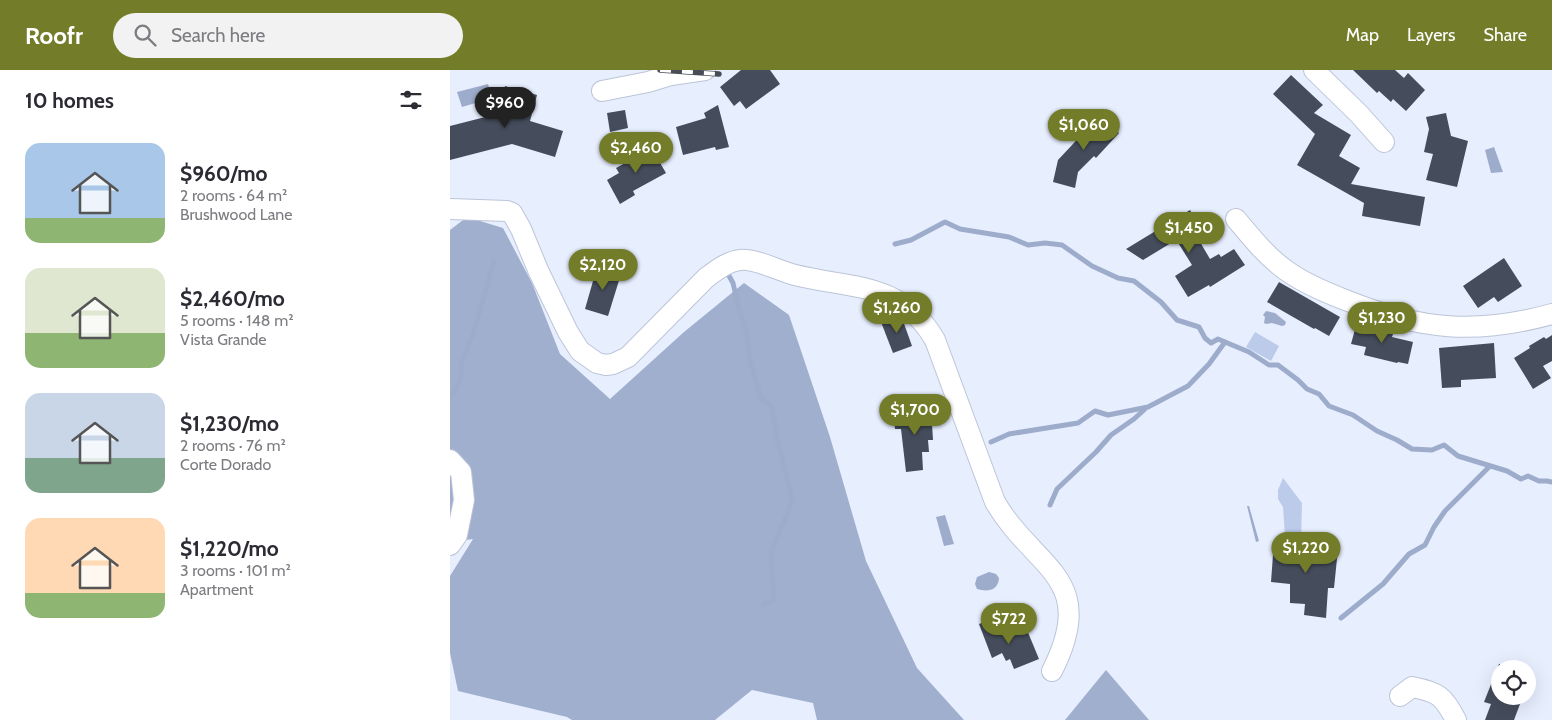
<!DOCTYPE html>
<meta charset="utf-8">
<style>
:root{--surface:#fff;--page:#f2f2f3;--text:#2b2b33;--muted:#7c7c81;--accent:#737d29}
body{margin:0;font-family:Cabin,sans-serif;background:var(--page);color:var(--text);height:100vh;display:flex;flex-direction:column;font-size:19px;white-space:nowrap}
*{box-sizing:border-box;margin:0}
p{font-size:16px;color:var(--muted)}
.icon{flex:none;width:28px;height:28px;fill:none;stroke:currentColor;stroke-width:2;stroke-linecap:round;stroke-linejoin:round}
.map{position:relative;flex:1;overflow:hidden}
.sheet{display:flex;flex-direction:column;background:var(--surface);width:450px}
.sheet>*{flex:none}
.fabs{position:absolute;left:1041px;top:590px;display:grid;gap:10px}
.fabs a{display:grid;place-items:center;width:45px;height:45px;border-radius:50%;background:var(--surface);box-shadow:0 5px 20px #0002;font-size:25px}
.price{position:absolute;translate:-50% -42px;padding:0 11px;border-radius:18px;background:var(--accent);color:#fff;font-size:16px;line-height:32px;filter:drop-shadow(0 1px 2px #0008)}
.price::after{content:'';position:absolute;left:50%;top:30px;width:15px;height:11px;margin-left:-8px;background:inherit;clip-path:polygon(0 0,100% 0,50% 100%)}
.price.selected{background:#222;color:#fff}
ul{padding:0;list-style:none}
li{display:flex;align-items:center;gap:15px;height:125px;padding:0 25px}
li span{display:grid;place-items:center;flex:none;width:140px;height:100px;border-radius:15px;color:#555}
li>.icon{margin-inline-start:auto}
span .icon{width:60px;height:60px;fill:#fffc;stroke-width:1}
li b{font-size:21px}
h2{display:flex;justify-content:space-between;align-items:center;height:60px;padding:0 25px;font-size:21px}
header{display:flex;align-items:center;gap:30px;box-sizing:border-box;height:70px;padding:0 25px;background:var(--accent);color:#fff}
header strong{font-size:24px}
nav{display:flex;gap:28px;margin-inline-start:auto;font-size:18px}
.search{width:350px;height:45px;background:var(--page);display:flex;align-items:center;gap:12px;box-sizing:border-box;padding:0 18px;border-radius:28px;color:var(--muted);font-size:19px}
main{display:flex;flex:1;min-height:0}
.map>svg:first-child{display:block}
.green{fill:#bccbea}
.forest{fill:#a0afce}
.water{fill:#9eaccc}
.lines{fill:none;stroke-linecap:round;stroke-linejoin:round}
.stream{stroke:#9eaccc;stroke-width:5}
.building{fill:#454d5c}
.minor-casing{stroke:#bcc5d8;stroke-width:22}
.minor{stroke:#fff;stroke-width:20}
.rail-casing{stroke:#484c55;stroke-width:5.5}
.rail{stroke:#fff;stroke-width:4;stroke-dasharray:11;stroke-linecap:butt}
</style>
<header>
<strong>Roofr</strong>
<div class="search"><svg class="icon" aria-label="search" viewBox="0 0 24 24"><circle cx="10" cy="10" r="6"/><path d="M15 15l6 6"/></svg>Search here</div>
<nav><a>Map</a><a>Layers</a><a>Share</a></nav>
</header>
<main>
<section class="sheet">
<h2>10 homes<svg class="icon" aria-label="filters" viewBox="0 0 24 24"><path d="M4 7h16M4 17h16"/><circle cx="9" cy="7" r="2"/><circle cx="15" cy="17" r="2"/></svg></h2>
<ul>
<li><span style="background:linear-gradient(#a9c7e8 75%,#8fb573 0)"><svg class="icon" aria-label="home" viewBox="0 0 24 24"><path d="M3 11l9-7 9 7M6 9v11h12V9"/></svg></span><div><b>$960/mo</b><p>2 rooms · 64 m²</p><p>Brushwood Lane</p></div></li>
<li><span style="background:linear-gradient(#dfe7d0 65%,#8fb573 0)"><svg class="icon" aria-label="home" viewBox="0 0 24 24"><path d="M3 11l9-7 9 7M6 9v11h12V9"/></svg></span><div><b>$2,460/mo</b><p>5 rooms · 148 m²</p><p>Vista Grande</p></div></li>
<li><span style="background:linear-gradient(#c9d6e8 65%,#7fa58c 0)"><svg class="icon" aria-label="home" viewBox="0 0 24 24"><path d="M3 11l9-7 9 7M6 9v11h12V9"/></svg></span><div><b>$1,230/mo</b><p>2 rooms · 76 m²</p><p>Corte Dorado</p></div></li>
<li><span style="background:linear-gradient(#ffd9b3 75%,#8fb573 0)"><svg class="icon" aria-label="home" viewBox="0 0 24 24"><path d="M3 11l9-7 9 7M6 9v11h12V9"/></svg></span><div><b>$1,220/mo</b><p>3 rooms · 101 m²</p><p>Apartment</p></div></li>
</ul>
</section>
<div class="map">
<svg width="1102" height="650" viewBox="0 0 1102 650">
<rect width="100%" height="100%" fill="#e7eefe"/>
<g class="green">
<polygon points="805,262 829,276 821,291 796,277"/>
<polygon points="833,408 852,433 851,469 835,466 833,437 828,429 828,420"/>
</g>
<g class="forest">
<polygon points="17,147 53,158 82,213 110,284 160,329 234,262 294,213 339,245 380,367 416,491 467,598 514,650 367,650 363,633 302,620 265,650 122,650 117,647 8,621 0,583 0,506 23,469 0,472 0,160"/>
<polygon points="656,600 699,650 615,650"/>
</g>
<g class="water">
<polygon points="38,14 42,28 12,37 7,22"/>
<polygon points="1044,77 1053,102 1041,103 1035,80"/>
<polygon points="816,241 825,243 836,252 835,255 832,256 822,253 816,254 814,253 815,247 813,245"/>
<polygon points="799,436 809,471 806,472 797,436"/>
<polygon points="495,445 504,474 494,476 486,447"/>
<path d="M 539,502 L 546,504 L 549,508 C 548,521 537,522 527,519 L 525,514 L 527,507 Z"/>
</g>
<g class="lines">
<g class="stream">
<polyline points="445,174 461,170 495,152 510,159 559,167 578,175 595,173 612,175 642,196 668,208 684,211 711,232 727,250 749,257 755,268 761,273 768,269 775,272"/>
<polyline points="278,204 283,213 289,239 296,260 300,291 311,328 322,337 327,369 342,427 340,437 321,483 324,529 313,535"/>
<polyline points="0,326 5,322 11,307 12,290 23,265 44,191"/>
<polyline points="541,372 559,364 628,353 645,341 658,345 698,337 738,316 759,294 775,272 799,282 819,295 828,295 848,310 857,319 869,324 879,336 903,345 927,361 947,370 962,379 982,380 994,375 1008,386 1057,401 1071,409 1078,406 1089,411 1097,411 1102,412"/>
<polyline points="600,435 607,419 646,382 661,365 684,349 695,339"/>
<polyline points="891,548 933,514 959,484 975,475 984,457 995,441 1039,397"/>
</g>
</g>
<g class="building">
<polygon points="291,0 320,0 330,14 296,39 290,31 284,36 270,17"/>
<polygon points="903,0 945,0 954,8 958,3 975,20 956,41 943,29 941,32 929,21 927,23"/>
<polygon points="841,5 873,35 864,43 901,65 889,86 910,98 901,114 975,127 970,156 912,146 914,133 847,95 865,64 823,24"/>
<polygon points="55,16 87,25 80,51 113,61 105,87 62,74 0,90 0,56 47,44"/>
<polygon points="268,35 279,77 266,80 265,77 233,85 226,57 256,48 254,43"/>
<polygon points="175,40 178,58 160,62 157,43"/>
<polygon points="996,43 1001,66 1018,71 1007,117 976,110 983,84 974,82 979,59 976,47"/>
<polygon points="650,45 669,63 646,88 644,86 628,102 625,118 603,112 608,90"/>
<polygon points="199,74 216,103 183,121 185,125 170,134 157,110 169,103 166,98 186,87 184,82"/>
<polygon points="740,140 750,156 743,160 760,189 769,184 771,187 784,179 795,195 760,217 759,215 738,227 725,206 742,195 727,171 726,170 693,190 676,179"/>
<polygon points="1054,188 1072,216 1048,232 1044,227 1028,238 1013,216"/>
<polygon points="147,197 171,204 158,246 135,239"/>
<polygon points="829,212 890,247 879,266 865,258 864,259 817,232"/>
<polygon points="448,246 452,248 462,276 443,283 431,252"/>
<polygon points="907,252 944,261 942,267 963,272 958,294 948,292 947,293 914,285 916,277 901,274"/>
<polygon points="1102,265 1102,291 1093,296 1101,308 1083,319 1064,288 1080,278 1079,276 1094,267 1096,269"/>
<polygon points="1044,273 1046,308 1011,310 1011,317 992,318 989,278"/>
<polygon points="481,338 483,370 478,370 479,382 472,382 473,400 456,402 451,359 445,359 443,343"/>
<polygon points="824,471 870,473 870,478 888,479 884,518 878,518 876,548 854,545 855,534 840,533 840,514 821,512"/>
<polygon points="544,548 551,565 561,561 563,566 577,560 589,589 564,599 560,589 556,591 552,583 542,588 529,554"/>
<polygon points="1049,594 1050,594 1050,626 1073,626 1064,650 1035,650 1041,634 1034,632"/>
</g>
<g class="lines">
<defs>
<g id="minor">
<polyline points="226,0 221,5 255,0"/>
<polyline points="864,0 909,44 934,72"/>
<polyline points="152,21 198,12 221,5"/>
<path d="M 0,139 L 57,141 L 62,143 L 71,159 L 88,200 L 118,262 L 130,281 L 147,293 L 156,295 L 163,294 L 178,287 L 256,208 C 265,201 278,191 290,190 C 305,188 329,201 345,205 C 401,219 451,211 485,270 L 545,432 C 584,499 650,507 602,601"/>
<path d="M 786,149 C 801,167 817,187 837,201 C 855,214 877,223 898,231 C 971,260 1026,265 1102,244"/>
<polyline points="0,390 11,402 14,430 7,465 0,475"/>
<path d="M 950,626 L 962,617 C 989,622 993,626 1006,650"/>
</g>
</defs>
<use href="#minor" class="minor-casing"/>
<use href="#minor" class="minor"/>
<defs>
<polyline id="rail" points="210,0 269,4"/>
</defs>
<use href="#rail" class="rail-casing"/>
<use href="#rail" class="rail"/>
</g>
</svg>
<div class="fabs">
<a><svg class="icon" aria-label="locate" viewBox="0 0 24 24"><circle cx="12" cy="12" r="6"/><path d="M12 2v4M12 18v4M2 12h4M18 12h4"/></svg></a>
</div>
<b class="price selected" style="left:55px;top:59px">$960</b>
<b class="price" style="left:634px;top:81px">$1,060</b>
<b class="price" style="left:186px;top:104px">$2,460</b>
<b class="price" style="left:739px;top:184px">$1,450</b>
<b class="price" style="left:153px;top:221px">$2,120</b>
<b class="price" style="left:447px;top:264px">$1,260</b>
<b class="price" style="left:932px;top:274px">$1,230</b>
<b class="price" style="left:465px;top:366px">$1,700</b>
<b class="price" style="left:856px;top:504px">$1,220</b>
<b class="price" style="left:559px;top:575px">$722</b>
</div>
</main>
